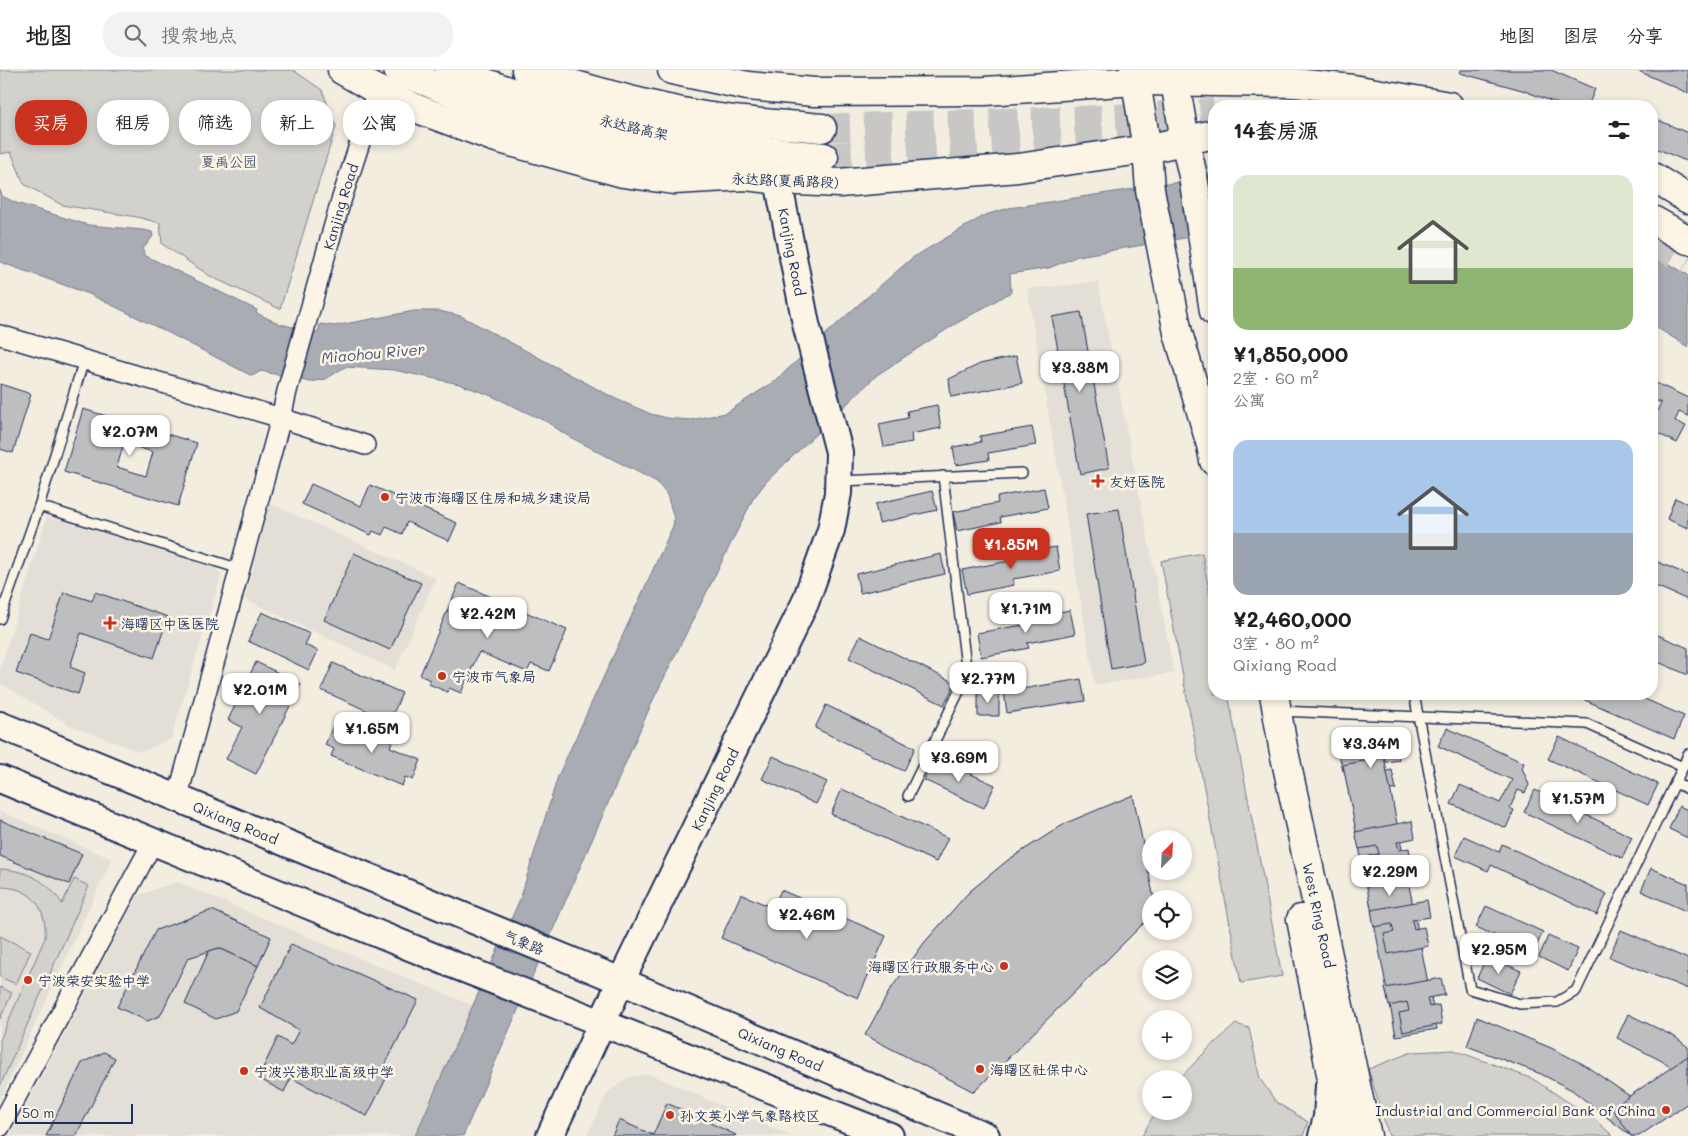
<!DOCTYPE html>
<html lang="zh">
<meta charset="utf-8">
<style>
:root{--surface:#fff;--page:#f2f2f2;--text:#202124;--muted:#757577;--line:#e0e0e0;--accent:#c8321e}
body{margin:0;font-family:Mali,"LXGW WenKai TC",sans-serif;background:var(--page);color:var(--text);height:100vh;display:flex;flex-direction:column;font-size:19px;white-space:nowrap}
*{box-sizing:border-box;margin:0}
p{font-size:16px;color:var(--muted)}
.icon{flex:none;width:28px;height:28px;fill:none;stroke:currentColor;stroke-width:2;stroke-linecap:round;stroke-linejoin:round}
.map{position:relative;flex:1;overflow:hidden}
.side{position:absolute;left:1208px;top:30px;width:450px;height:600px;display:flex;flex-direction:column;background:var(--surface);border-radius:20px;box-shadow:0 2px 8px #0003}
.side>*{flex:none}
.hud{position:absolute;left:15px;top:30px;width:475px;height:45px;display:flex;gap:10px}
.needle{width:32px;rotate:24deg}
.tools{position:absolute;left:1142px;top:760px;display:grid;gap:10px}
.tools a{display:grid;place-items:center;width:50px;height:50px;border-radius:50%;background:var(--surface);box-shadow:0 2px 8px #0003;font-size:25px}
.scale{position:absolute;left:15px;bottom:12px;width:118px;box-sizing:border-box;padding-left:5px;border:2px solid #1b2f5e;border-top:0;font-size:14px;line-height:18px;white-space:nowrap;color:#1b2f5e;-webkit-text-stroke:4px #fcf5e5;paint-order:stroke}
.price{position:absolute;translate:-50% -42px;padding:0 11px;border-radius:10px;background:#fff;color:#222;font-size:16px;line-height:32px;filter:drop-shadow(0 1px 2px #0008)}
.price::after{content:'';position:absolute;left:50%;top:30px;width:15px;height:11px;margin-left:-8px;background:inherit;clip-path:polygon(0 0,100% 0,50% 100%)}
.price.current{background:var(--accent);color:#fff}
ul{padding:0;list-style:none}
li{display:grid;align-content:center;gap:10px;height:265px;padding:0 25px}
li span{display:grid;place-items:center;height:155px;border-radius:15px;color:#555}
li>.icon{margin-inline-start:auto}
span .icon{width:90px;height:90px;fill:#fffc;stroke-width:1}
li b{font-size:21px}
h2{display:flex;justify-content:space-between;align-items:center;height:60px;padding:0 25px;font-size:21px}
.tag{padding:0 18px;border-radius:20px;background:var(--surface);box-shadow:0 2px 8px #0003;font-size:18px;line-height:45px}
.tag.current{background:var(--accent);color:#fff}
header{display:flex;align-items:center;gap:30px;box-sizing:border-box;height:70px;padding:0 25px;background:var(--surface);border-bottom:1px solid var(--line)}
header strong{font-size:24px}
nav{display:flex;gap:28px;margin-inline-start:auto;font-size:18px}
.search{width:350px;height:45px;background:var(--page);display:flex;align-items:center;gap:12px;box-sizing:border-box;padding:0 18px;border-radius:20px;color:var(--muted);font-size:19px}
.map>svg:first-child{display:block}
.built{fill:#e3dfd6}
.green{fill:#d3d1cc;stroke:#778095}
.water{fill:#a9acb3;stroke:#707a91}
.building{fill:#bebec0;stroke:#1b2f5e;fill-rule:evenodd}
.lines{fill:none;stroke-linecap:round;stroke-linejoin:round}
.highway-tunnel{stroke:#c8c7c6;stroke-width:28;stroke-dasharray:28 14;stroke-linecap:butt}
.lane-casing{stroke:#1b2f5e;stroke-width:12}
.street-casing{stroke:#1b2f5e;stroke-width:22}
.secondary-casing{stroke:#1b2f5e;stroke-width:30}
.primary-casing{stroke:#1b2f5e;stroke-width:31}
.highway-casing{stroke:#1b2f5e;stroke-width:31}
.lane{stroke:#fcf5e5;stroke-width:9}
.street{stroke:#fcf5e5;stroke-width:19}
.secondary{stroke:#fcf5e5;stroke-width:26}
.primary{stroke:#fcf5e5;stroke-width:28}
.highway{stroke:#fcf5e5;stroke-width:28}
.poi-dot{fill:#c8321e;stroke:#fcf5e5;stroke-width:2}
.labels{text-anchor:middle;dominant-baseline:central;stroke-width:5;stroke-linejoin:round;paint-order:stroke}
.street-label{font-size:14px;fill:#1b2f5e;stroke:#fcf5e5}
.park-label{font-size:14px;fill:#49587a;stroke:#fcf5e5}
.poi-label{font-size:14px;fill:#1b2f5e;stroke:#fcf5e5;text-anchor:start}
.water-label{font-size:15px;font-style:italic;fill:#465478;stroke:#fcf5e5}
</style>
<header>
<strong>地图</strong>
<div class="search"><svg class="icon" aria-label="search" viewBox="0 0 24 24"><circle cx="10" cy="10" r="6"/><path d="M15 15l6 6"/></svg>搜索地点</div>
<nav><a>地图</a><a>图层</a><a>分享</a></nav>
</header>
<div class="map">
<svg width="1688" height="1066" viewBox="0 0 1688 1066">
<rect width="100%" height="100%" fill="#f3ede0"/>
<filter id="ink" filterUnits="userSpaceOnUse"><feTurbulence type="fractalNoise" baseFrequency=".02" numOctaves="2"/><feDisplacementMap in="SourceGraphic" scale="10" xChannelSelector="R" yChannelSelector="G"/><feConvolveMatrix kernelMatrix="1 2 1 2 8 2 1 2 1" color-interpolation-filters="sRGB"/></filter>
<g filter="url(#ink)">
<g class="built">
<polygon points="1098,212 1174,603 1095,615 1027,219"/>
<polygon points="269,433 436,508 395,600 245,529"/>
<polygon points="47,446 216,498 221,506 171,669 141,682 71,656 0,613 0,599"/>
<polygon points="0,741 112,789 0,1030"/>
<polygon points="177,812 474,936 416,1066 10,1066 138,825"/>
<polygon points="650,1004 791,1066 587,1066 607,1023 629,1007"/>
</g>
<g class="green">
<polygon points="0,0 293,0 322,20 336,56 280,239 210,206 162,174 160,153 137,147 62,135 24,114 11,82 0,84"/>
<polygon points="1202,483 1214,547 1214,624 1228,624 1282,906 1241,913 1161,491"/>
<path d="M 0,799 C 26,800 49,811 62,834 L 74,809 L 89,816 L 0,1016 L 0,970 L 45,868 C 47,837 32,817 0,817 Z"/>
<polygon points="0,866 31,881 16,914 0,907"/>
<polygon points="0,917 12,923 0,949"/>
<polygon points="1236,954 1249,958 1260,1009 1276,1032 1308,1052 1303,1066 1142,1066 1156,1041 1184,1041 1184,1009 1179,1009 1207,980"/>
<polygon points="1454,980 1533,1009 1594,1049 1613,1066 1389,1066 1368,999 1412,982"/>
</g>
<g class="water">
<polygon points="1214,104 1214,163 1078,186 1049,198 1010,204 1011,222 952,256 877,305 766,412 753,429 653,630 463,1066 415,1066 520,829 558,706 673,456 674,448 667,425 657,412 568,366 547,352 492,326 459,314 394,300 345,297 326,309 310,312 261,301 252,306 165,261 89,224 0,192 0,120 2,126 16,133 88,155 143,160 152,162 153,166 143,179 144,185 257,240 256,243 280,254 318,263 320,254 334,256 414,241 439,241 461,246 616,329 651,344 667,348 690,350 726,343 775,311 849,243 912,188 985,145 1009,138 1180,112"/>
<polygon points="1651,183 1688,205 1688,277 1651,254"/>
</g>
<g class="building">
<polygon points="1461,0 1551,0 1595,19 1588,36 1564,36 1522,20 1460,3"/>
<polygon points="1636,0 1688,0 1688,23"/>
<polygon points="1651,47 1688,63 1688,92 1651,76"/>
<polygon points="1081,242 1109,398 1080,404 1052,247"/>
<polygon points="1016,286 1022,313 951,327 949,309 980,294"/>
<polygon points="1652,311 1688,328 1688,346 1679,342 1675,351 1686,356 1677,373 1651,360 1651,338 1657,341 1661,333 1651,328"/>
<polygon points="0,314 31,324 13,383 0,379"/>
<polygon points="937,335 941,358 911,364 912,372 884,377 879,354 908,348 907,341"/>
<path d="M 83,339 L 197,373 L 178,436 L 64,402 ZM 124,373 L 153,382 L 146,406 L 117,397 Z"/>
<polygon points="1032,357 1036,375 988,383 989,390 956,395 953,377 981,372 980,366"/>
<polygon points="311,414 361,436 370,415 457,453 449,471 407,452 402,464 386,457 382,465 373,461 371,465 302,434"/>
<polygon points="1044,418 1048,438 1000,447 1001,452 957,461 953,442 998,433 997,427"/>
<polygon points="932,421 937,440 879,453 875,434"/>
<polygon points="1675,428 1688,434 1688,458 1667,449"/>
<polygon points="1119,439 1144,593 1111,599 1086,444"/>
<polygon points="1056,477 1060,501 1013,509 1014,515 967,524 962,500 1009,491 1008,486"/>
<polygon points="354,483 421,513 390,580 324,550"/>
<polygon points="941,484 945,504 860,523 856,504"/>
<polygon points="1651,489 1688,505 1688,530 1651,514"/>
<polygon points="459,513 567,560 549,601 531,594 527,602 479,582 461,623 449,618 447,622 429,614 430,610 420,605"/>
<polygon points="64,522 92,531 95,522 168,547 154,588 81,563 70,597 85,603 78,624 16,603 30,563 48,569"/>
<polygon points="1070,540 1075,564 1027,573 1029,578 981,587 977,563 1023,555 1022,549"/>
<polygon points="262,542 310,564 305,575 318,581 309,600 248,571"/>
<polygon points="1651,562 1688,578 1688,605 1651,589"/>
<polygon points="860,566 955,613 944,635 849,588"/>
<polygon points="256,592 301,614 256,704 226,689 242,657 228,650"/>
<polygon points="333,593 402,623 390,651 321,620"/>
<polygon points="1081,609 1085,631 1007,643 1004,622"/>
<polygon points="978,621 999,622 999,646 978,646"/>
<polygon points="1571,624 1633,624 1684,646 1674,669"/>
<polygon points="826,635 915,678 904,701 815,658"/>
<polygon points="334,653 366,667 369,658 393,669 390,677 421,690 413,710 405,707 402,716 331,686 334,679 325,675"/>
<polygon points="1447,658 1524,693 1522,698 1529,715 1525,723 1518,720 1510,738 1514,740 1506,758 1451,734 1460,715 1500,733 1512,710 1438,676"/>
<polygon points="1559,667 1658,714 1648,735 1548,689"/>
<polygon points="1395,673 1399,690 1381,693 1383,702 1392,700 1396,719 1357,727 1353,707 1363,706 1361,697 1343,701 1339,684"/>
<polygon points="773,686 827,712 816,734 762,709"/>
<polygon points="934,687 995,715 984,738 924,710"/>
<polygon points="1384,687 1437,959 1396,966 1343,695"/>
<polygon points="842,719 948,768 936,792 831,744"/>
<polygon points="1535,720 1632,767 1622,788 1524,742"/>
<polygon points="1133,725 1154,829 1151,829 1151,846 974,1022 865,965 890,920 924,873 969,822 1008,790 1066,753"/>
<polygon points="1679,736 1688,740 1688,768 1669,759"/>
<polygon points="0,750 82,784 69,814 0,786"/>
<polygon points="1412,751 1415,768 1397,772 1399,780 1409,778 1412,798 1373,805 1369,786 1379,784 1377,776 1359,779 1355,762"/>
<polygon points="1464,766 1499,782 1502,774 1607,824 1597,845 1491,795 1488,801 1455,786"/>
<polygon points="1651,798 1688,814 1688,842 1641,821"/>
<polygon points="781,820 886,866 858,928 721,868 741,824 773,838"/>
<polygon points="1427,830 1430,847 1412,850 1414,859 1424,857 1428,876 1388,884 1384,864 1394,862 1392,854 1374,857 1371,840"/>
<polygon points="1486,836 1543,862 1533,883 1476,857"/>
<polygon points="212,840 271,867 258,896 219,878 188,888 160,946 147,951 117,937 156,860"/>
<polygon points="1621,860 1688,889 1688,919 1609,887"/>
<polygon points="1548,866 1578,879 1568,901 1539,887"/>
<polygon points="291,874 418,930 384,997 390,1001 367,1046 291,1008 284,1022 258,1008 278,967 291,975 299,960 260,938"/>
<polygon points="219,878 258,896 236,941 216,949 185,934 209,881"/>
<polygon points="1487,886 1521,901 1510,924 1477,908"/>
<polygon points="1441,908 1445,925 1427,928 1429,937 1439,935 1442,954 1403,962 1399,943 1409,941 1407,932 1389,936 1385,918"/>
<polygon points="1628,944 1675,967 1688,977 1688,1012 1662,991 1617,968"/>
<polygon points="1477,947 1551,978 1583,994 1653,1042 1636,1066 1631,1066 1572,1020 1541,1004 1467,976"/>
<polygon points="104,982 115,988 76,1066 46,1066 82,993"/>
<polygon points="1688,986 1688,1033 1639,1066 1631,1066 1612,1038"/>
<polygon points="667,1033 736,1065 735,1066 612,1066 619,1050 653,1065"/>
</g>
<g class="lines">
<g class="highway-tunnel">
<polyline points="822,58 1101,49 1214,42"/>
<polyline points="824,87 1169,65"/>
<polyline points="1651,170 1688,192"/>
</g>
<defs>
<g id="lane">
<polyline points="841,411 1022,403"/>
<polyline points="39,436 240,499"/>
<polyline points="0,549 39,436 84,290"/>
<polyline points="1414,624 1470,919 1520,934 1557,932 1576,921 1675,713"/>
<polyline points="1280,641 1587,654 1683,697 1675,713 1688,719"/>
<polyline points="1683,697 1688,684"/>
<polyline points="908,726 967,605 943,406"/>
</g>
<g id="street">
<polyline points="0,265 281,348 177,729"/>
<path id="s1" d="M 365,375 L 281,348 L 287,321 L 340,134 L 377,20"/>
<polyline points="0,1057 153,772"/>
</g>
<g id="secondary">
<path id="s2" d="M 0,655 L 621,911 L 986,1066"/>
<polyline points="0,709 454,895 890,1066"/>
<path id="s3" d="M 550,1066 L 621,911 L 805,533 L 831,460 L 838,423 L 839,382 L 806,254 L 778,110"/>
<polyline points="1322,1066 1327,1047 1329,1016"/>
</g>
<g id="primary">
<polyline points="342,0 377,20 415,38 493,67 623,103 674,110 746,106 778,110 839,113 1018,98 1147,79 1214,64"/>
<polyline points="672,0 748,16 814,22 985,21 1136,11 1295,13 1353,19 1449,36"/>
<polyline points="1134,0 1147,79 1150,120 1178,263 1211,375 1214,391"/>
<polyline points="1173,0 1185,71 1193,106 1214,241"/>
<polyline points="1651,106 1688,129"/>
<polyline points="1651,149 1688,170"/>
<path id="s4" d="M 1274,624 L 1283,677 L 1367,1066"/>
<polyline points="1301,849 1343,1066"/>
</g>
<g id="highway">
<polyline points="398,0 505,44 620,80 746,106"/>
<path d="M 450,0 C 516,24 582,48 650,62 C 708,74 766,82 824,87"/>
<path d="M 526,0 C 580,17 637,34 693,44 C 736,52 779,54 822,58"/>
</g>
</defs>
<use href="#lane" class="lane-casing"/>
<use href="#street" class="street-casing"/>
<use href="#secondary" class="secondary-casing"/>
<use href="#primary" class="primary-casing"/>
<use href="#highway" class="highway-casing"/>
<use href="#lane" class="lane"/>
<use href="#street" class="street"/>
<use href="#secondary" class="secondary"/>
<use href="#primary" class="primary"/>
<use href="#highway" class="highway"/>
</g>
</g>
<g class="poi-dot">
<path d="M1095.5 403.5h5v5h5v5h-5v5h-5v-5h-5v-5h5z"/>
<circle cx="385" cy="427" r="5"/>
<path d="M107.5 545.5h5v5h5v5h-5v5h-5v-5h-5v-5h5z"/>
<circle cx="442" cy="606" r="5"/>
<circle cx="1004" cy="896" r="5"/>
<circle cx="28" cy="910" r="5"/>
<circle cx="980" cy="999" r="5"/>
<circle cx="244" cy="1001" r="5"/>
<circle cx="1666" cy="1040" r="5"/>
<circle cx="670" cy="1045" r="5"/>
</g>
<g class="labels">
<g class="street-label">
<text transform="translate(634 57) rotate(13)">永达路高架</text>
<text transform="translate(785 110) rotate(2)">永达路(夏禹路段)</text>
<text stroke="none"><textPath href="#s1" startOffset="308">Kanjing Road</textPath></text>
<text transform="translate(792 182) rotate(79)">Kanjing Road</text>
<text stroke="none"><textPath href="#s3" startOffset="384">Kanjing Road</textPath></text>
<text stroke="none"><textPath href="#s2" startOffset="255">Qixiang Road</textPath></text>
<text stroke="none"><textPath href="#s4" startOffset="226">West Ring Road</textPath></text>
<text transform="translate(524 872) rotate(22)">气象路</text>
<text stroke="none"><textPath href="#s2" startOffset="845">Qixiang Road</textPath></text>
</g>
<g class="park-label">
<text x="229" y="91">夏禹公园</text>
</g>
<g class="poi-label">
<text x="1109" y="411">友好医院</text>
<text x="395" y="427">宁波市海曙区住房和城乡建设局</text>
<text x="121" y="553">海曙区中医医院</text>
<text x="452" y="606">宁波市气象局</text>
<text x="994" y="896" text-anchor="end">海曙区行政服务中心</text>
<text x="38" y="910">宁波荣安实验中学</text>
<text x="990" y="999">海曙区社保中心</text>
<text x="254" y="1001">宁波兴港职业高级中学</text>
<text x="1656" y="1040" text-anchor="end">Industrial and Commercial Bank of China</text>
<text x="680" y="1045">孙文英小学气象路校区</text>
</g>
<g class="water-label">
<text transform="translate(373 283) rotate(-5)">Miaohou River</text>
</g>
</g>
</svg>
<div class="tools">
<a><svg class="needle" viewBox="-14 -14 28 28"><path d="M0-13l5 13h-10z" fill="#e53935"/><path d="M0 13l5-13h-10z" fill="#757577"/></svg></a>
<a><svg class="icon" aria-label="locate" viewBox="0 0 24 24"><circle cx="12" cy="12" r="6"/><path d="M12 2v4M12 18v4M2 12h4M18 12h4"/></svg></a>
<a><svg class="icon" aria-label="layers" viewBox="0 0 24 24"><path d="M12 4l9 5-9 5-9-5zM3 14l9 5 9-5"/></svg></a>
<a>+</a>
<a>−</a>
</div>
<div class="scale">50 m</div>
<b class="price" style="left:1080px;top:323px">¥3.38M</b>
<b class="price" style="left:130px;top:387px">¥2.07M</b>
<b class="price current" style="left:1011px;top:500px">¥1.85M</b>
<b class="price" style="left:1026px;top:564px">¥1.71M</b>
<b class="price" style="left:488px;top:569px">¥2.42M</b>
<b class="price" style="left:988px;top:634px">¥2.77M</b>
<b class="price" style="left:260px;top:645px">¥2.01M</b>
<b class="price" style="left:372px;top:684px">¥1.65M</b>
<b class="price" style="left:1371px;top:699px">¥3.34M</b>
<b class="price" style="left:959px;top:713px">¥3.69M</b>
<b class="price" style="left:1578px;top:754px">¥1.57M</b>
<b class="price" style="left:1390px;top:827px">¥2.29M</b>
<b class="price" style="left:807px;top:870px">¥2.46M</b>
<b class="price" style="left:1499px;top:905px">¥2.95M</b>
<div class="hud">
<a class="tag current">买房</a>
<a class="tag">租房</a>
<a class="tag">筛选</a>
<a class="tag">新上</a>
<a class="tag">公寓</a>
</div>
<section class="side">
<h2>14套房源<svg class="icon" aria-label="filters" viewBox="0 0 24 24"><path d="M4 7h16M4 17h16"/><circle cx="9" cy="7" r="2"/><circle cx="15" cy="17" r="2"/></svg></h2>
<ul>
<li><span style="background:linear-gradient(#dfe7d0 60%,#8fb573 0)"><svg class="icon" aria-label="home" viewBox="0 0 24 24"><path d="M3 11l9-7 9 7M6 9v11h12V9"/></svg></span><div><b>¥1,850,000</b><p>2室 · 60 m²</p><p>公寓</p></div></li>
<li><span style="background:linear-gradient(#a9c7e8 60%,#9aa5b1 0)"><svg class="icon" aria-label="home" viewBox="0 0 24 24"><path d="M3 11l9-7 9 7M6 9v11h12V9"/></svg></span><div><b>¥2,460,000</b><p>3室 · 80 m²</p><p>Qixiang Road</p></div></li>
</ul>
</section>
</div>
